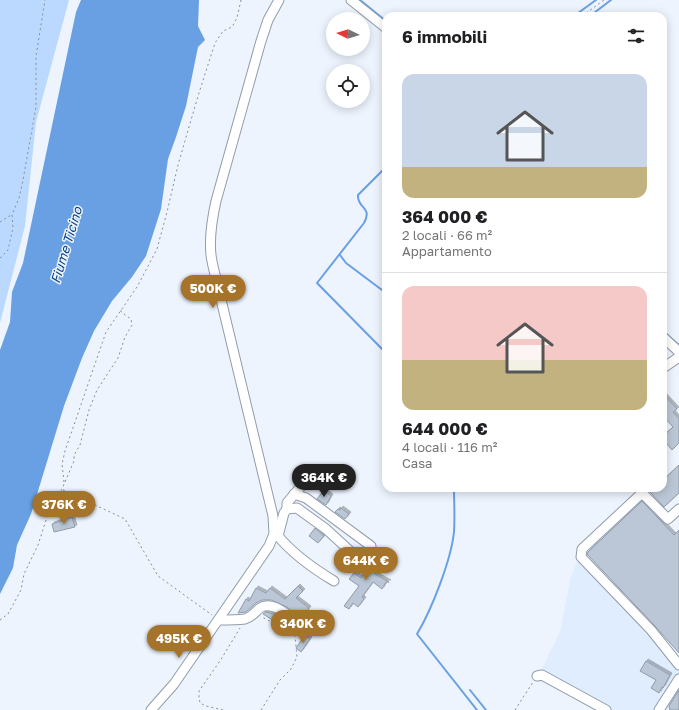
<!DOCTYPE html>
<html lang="it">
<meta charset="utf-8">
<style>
:root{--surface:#fff;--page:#f6f6f6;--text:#202124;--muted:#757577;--line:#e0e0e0;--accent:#a6732a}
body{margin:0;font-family:"Golos Text",sans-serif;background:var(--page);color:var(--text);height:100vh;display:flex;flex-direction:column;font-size:15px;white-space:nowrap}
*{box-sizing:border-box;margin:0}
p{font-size:13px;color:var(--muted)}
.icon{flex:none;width:22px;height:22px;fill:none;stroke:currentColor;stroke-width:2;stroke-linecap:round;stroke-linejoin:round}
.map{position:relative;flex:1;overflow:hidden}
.details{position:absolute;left:382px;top:12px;width:285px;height:480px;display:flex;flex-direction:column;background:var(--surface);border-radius:12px;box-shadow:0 2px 10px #0003}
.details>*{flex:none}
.needle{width:26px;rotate:275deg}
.buttons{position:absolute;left:326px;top:12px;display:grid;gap:8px}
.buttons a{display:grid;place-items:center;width:44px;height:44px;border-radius:50%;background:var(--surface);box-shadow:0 2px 10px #0003;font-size:20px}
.price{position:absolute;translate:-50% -34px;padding:0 9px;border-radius:14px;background:var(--accent);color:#fff;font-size:13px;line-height:26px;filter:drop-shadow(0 1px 2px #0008)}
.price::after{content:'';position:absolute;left:50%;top:24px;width:12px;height:9px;margin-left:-6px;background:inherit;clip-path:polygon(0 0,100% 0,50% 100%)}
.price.selected{background:#222;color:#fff}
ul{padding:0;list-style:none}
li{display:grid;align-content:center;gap:8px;height:212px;padding:0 20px}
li+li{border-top:1px solid var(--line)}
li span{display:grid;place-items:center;height:124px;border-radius:12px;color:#555}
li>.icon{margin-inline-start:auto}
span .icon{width:72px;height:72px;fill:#fffc;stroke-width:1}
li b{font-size:17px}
h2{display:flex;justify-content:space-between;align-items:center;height:48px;padding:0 20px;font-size:17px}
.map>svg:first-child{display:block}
.built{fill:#e0edff}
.green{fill:#bbd9ff}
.water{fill:#69a0e4}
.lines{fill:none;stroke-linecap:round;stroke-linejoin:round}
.stream{stroke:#69a0e4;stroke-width:2}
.building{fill:#bbc7d6;stroke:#909ba9;filter:url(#shadow)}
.minor-casing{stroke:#919caa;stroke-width:11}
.path{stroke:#888e96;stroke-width:1;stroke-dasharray:2 3;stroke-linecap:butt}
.minor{stroke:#fff;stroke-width:9}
.labels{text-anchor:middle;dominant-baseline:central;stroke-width:3;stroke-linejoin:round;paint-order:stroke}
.water-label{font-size:13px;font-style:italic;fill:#08427f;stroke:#edf4fe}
</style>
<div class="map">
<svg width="679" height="710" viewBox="0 0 679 710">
<defs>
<filter id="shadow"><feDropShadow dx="2" dy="-2" stdDeviation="0" flood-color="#0004"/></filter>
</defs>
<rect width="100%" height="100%" fill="#edf4fe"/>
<polygon class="built" points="578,560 679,660 679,710 599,710 536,680 560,632 571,576"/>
<polygon class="green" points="0,0 69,0 36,122 25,226 0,323"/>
<polygon class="water" points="81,0 199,0 198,26 205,40 198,47 186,106 176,137 168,159 161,209 146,256 132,277 112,301 94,331 82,358 64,406 31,514 17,545 13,568 0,594 0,350 10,322 12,292 23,263 76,12"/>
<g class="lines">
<g class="stream">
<polyline points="360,0 386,21"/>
<polyline points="574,16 596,0"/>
<polyline points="590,16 611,0"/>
<path d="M 386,167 L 358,195 C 357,209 373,206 364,223 L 317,283 L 386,353"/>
<polyline points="340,255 346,263 386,293"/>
<polyline points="663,331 679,345"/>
<path d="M 454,488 C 454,502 455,517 454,532 C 451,560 432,609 417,634 L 477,710"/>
<polyline points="470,690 486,710"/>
</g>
</g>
<g class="building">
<polygon points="663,394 677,409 673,412 679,419 679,443 672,450 663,439 663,436 673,427 663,416"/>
<polygon points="679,465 679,493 664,507 650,492 655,488 663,488 663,480"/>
<polygon points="324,490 331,496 326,505 317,499"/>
<polygon points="642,501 674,535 679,530 679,653 655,626 587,554 588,552"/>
<polygon points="341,508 349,514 345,519 335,512 338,509 340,510"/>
<polygon points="72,517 75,527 54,532 52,524"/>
<polygon points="315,528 324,536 318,543 309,536"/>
<polygon points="364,550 381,564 375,574 389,582 386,582 382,589 373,582 362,597 364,599 358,607 353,603 349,609 344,606 359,586 349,579 354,573 361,578 371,564 360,555"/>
<polygon points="298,586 303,591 296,598 309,608 305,614 318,623 313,629 287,607 271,600 262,600 256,603 246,612 238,613 246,599 249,601 256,588 266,593 270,588 285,599"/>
<polygon points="266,612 276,615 293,627 290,631 263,614"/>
<polygon points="305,635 310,639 301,652 296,648"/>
<polygon points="646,661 670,675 663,688 662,687 659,693 651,688 656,680 640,671"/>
<polygon points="679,690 679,710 670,710 669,706"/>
</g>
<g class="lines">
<defs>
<g id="minor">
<polyline points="351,0 386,28"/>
<polyline points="663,337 679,352"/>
<polyline points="663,368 679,357"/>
<polyline points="294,494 306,498 371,546"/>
<polyline points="287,509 287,503 308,478"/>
<polyline points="679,509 668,519 642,493 582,549 581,557 651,630 679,665"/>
<polyline points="274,534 278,536 284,513 287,509 297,508 326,529 350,551 361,565"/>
<path d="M 278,536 C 293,554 314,569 334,581"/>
<path d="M 219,620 C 227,620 237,620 245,619 C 252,617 255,612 260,608 C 272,600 287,615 297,622"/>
<polyline points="537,676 542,675 606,710"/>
<path d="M 151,710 L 174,684 L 269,546 L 274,534 L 273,516 L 217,283 C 215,274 212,264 211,255 C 209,237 212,219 216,201 L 261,41 L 268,20 L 279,0"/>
<polyline points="659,710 679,679"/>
</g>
</defs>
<use href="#minor" class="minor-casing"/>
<g class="path">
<polyline points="582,16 604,0"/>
<polyline points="0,222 11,215"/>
<polyline points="0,258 8,250 13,228 12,215 19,198 23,180 36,107 36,56 45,0"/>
<polyline points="64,482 62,464 65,451 106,332 137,287 157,249 167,212 178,165 198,96 215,43 223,31 232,27 237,18 241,0"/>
<polyline points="63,490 125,519 158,576 212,615"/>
<polyline points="0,620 8,614 21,590 24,574 38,545 48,514 62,489 74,461 74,455 80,445 89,410 97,390 118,358 125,337 132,325 131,319 121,312 121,309"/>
<polyline points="223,710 206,706 200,703 199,697 199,691 220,661 240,628"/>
<polyline points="261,710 280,680 291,669 297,657 295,636 288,631 262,617"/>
<polyline points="515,710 533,682"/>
</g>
<use href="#minor" class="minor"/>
</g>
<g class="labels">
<g class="water-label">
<text transform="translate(66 245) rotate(-73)">Fiume Ticino</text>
</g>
</g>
</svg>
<div class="buttons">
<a><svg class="needle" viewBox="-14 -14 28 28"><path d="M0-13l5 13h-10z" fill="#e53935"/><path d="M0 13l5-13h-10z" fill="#757577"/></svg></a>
<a><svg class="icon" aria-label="locate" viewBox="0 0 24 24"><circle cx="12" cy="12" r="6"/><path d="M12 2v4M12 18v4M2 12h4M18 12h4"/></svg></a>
</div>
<b class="price" style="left:213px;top:309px">500K €</b>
<b class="price selected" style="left:324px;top:498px">364K €</b>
<b class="price" style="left:64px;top:525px">376K €</b>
<b class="price" style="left:366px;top:581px">644K €</b>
<b class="price" style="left:303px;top:644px">340K €</b>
<b class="price" style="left:179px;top:659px">495K €</b>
<section class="details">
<h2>6 immobili<svg class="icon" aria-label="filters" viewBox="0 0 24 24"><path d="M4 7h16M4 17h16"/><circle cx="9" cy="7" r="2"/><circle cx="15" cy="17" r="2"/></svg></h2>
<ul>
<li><span style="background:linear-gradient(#c9d6e8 75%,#c2b280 0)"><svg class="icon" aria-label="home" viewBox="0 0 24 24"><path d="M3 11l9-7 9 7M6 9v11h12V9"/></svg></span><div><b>364 000 €</b><p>2 locali · 66 m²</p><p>Appartamento</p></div></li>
<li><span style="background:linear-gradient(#f6c9c9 60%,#c2b280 0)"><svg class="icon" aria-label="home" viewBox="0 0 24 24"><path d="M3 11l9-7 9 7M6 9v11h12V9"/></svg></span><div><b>644 000 €</b><p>4 locali · 116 m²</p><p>Casa</p></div></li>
</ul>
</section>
</div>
